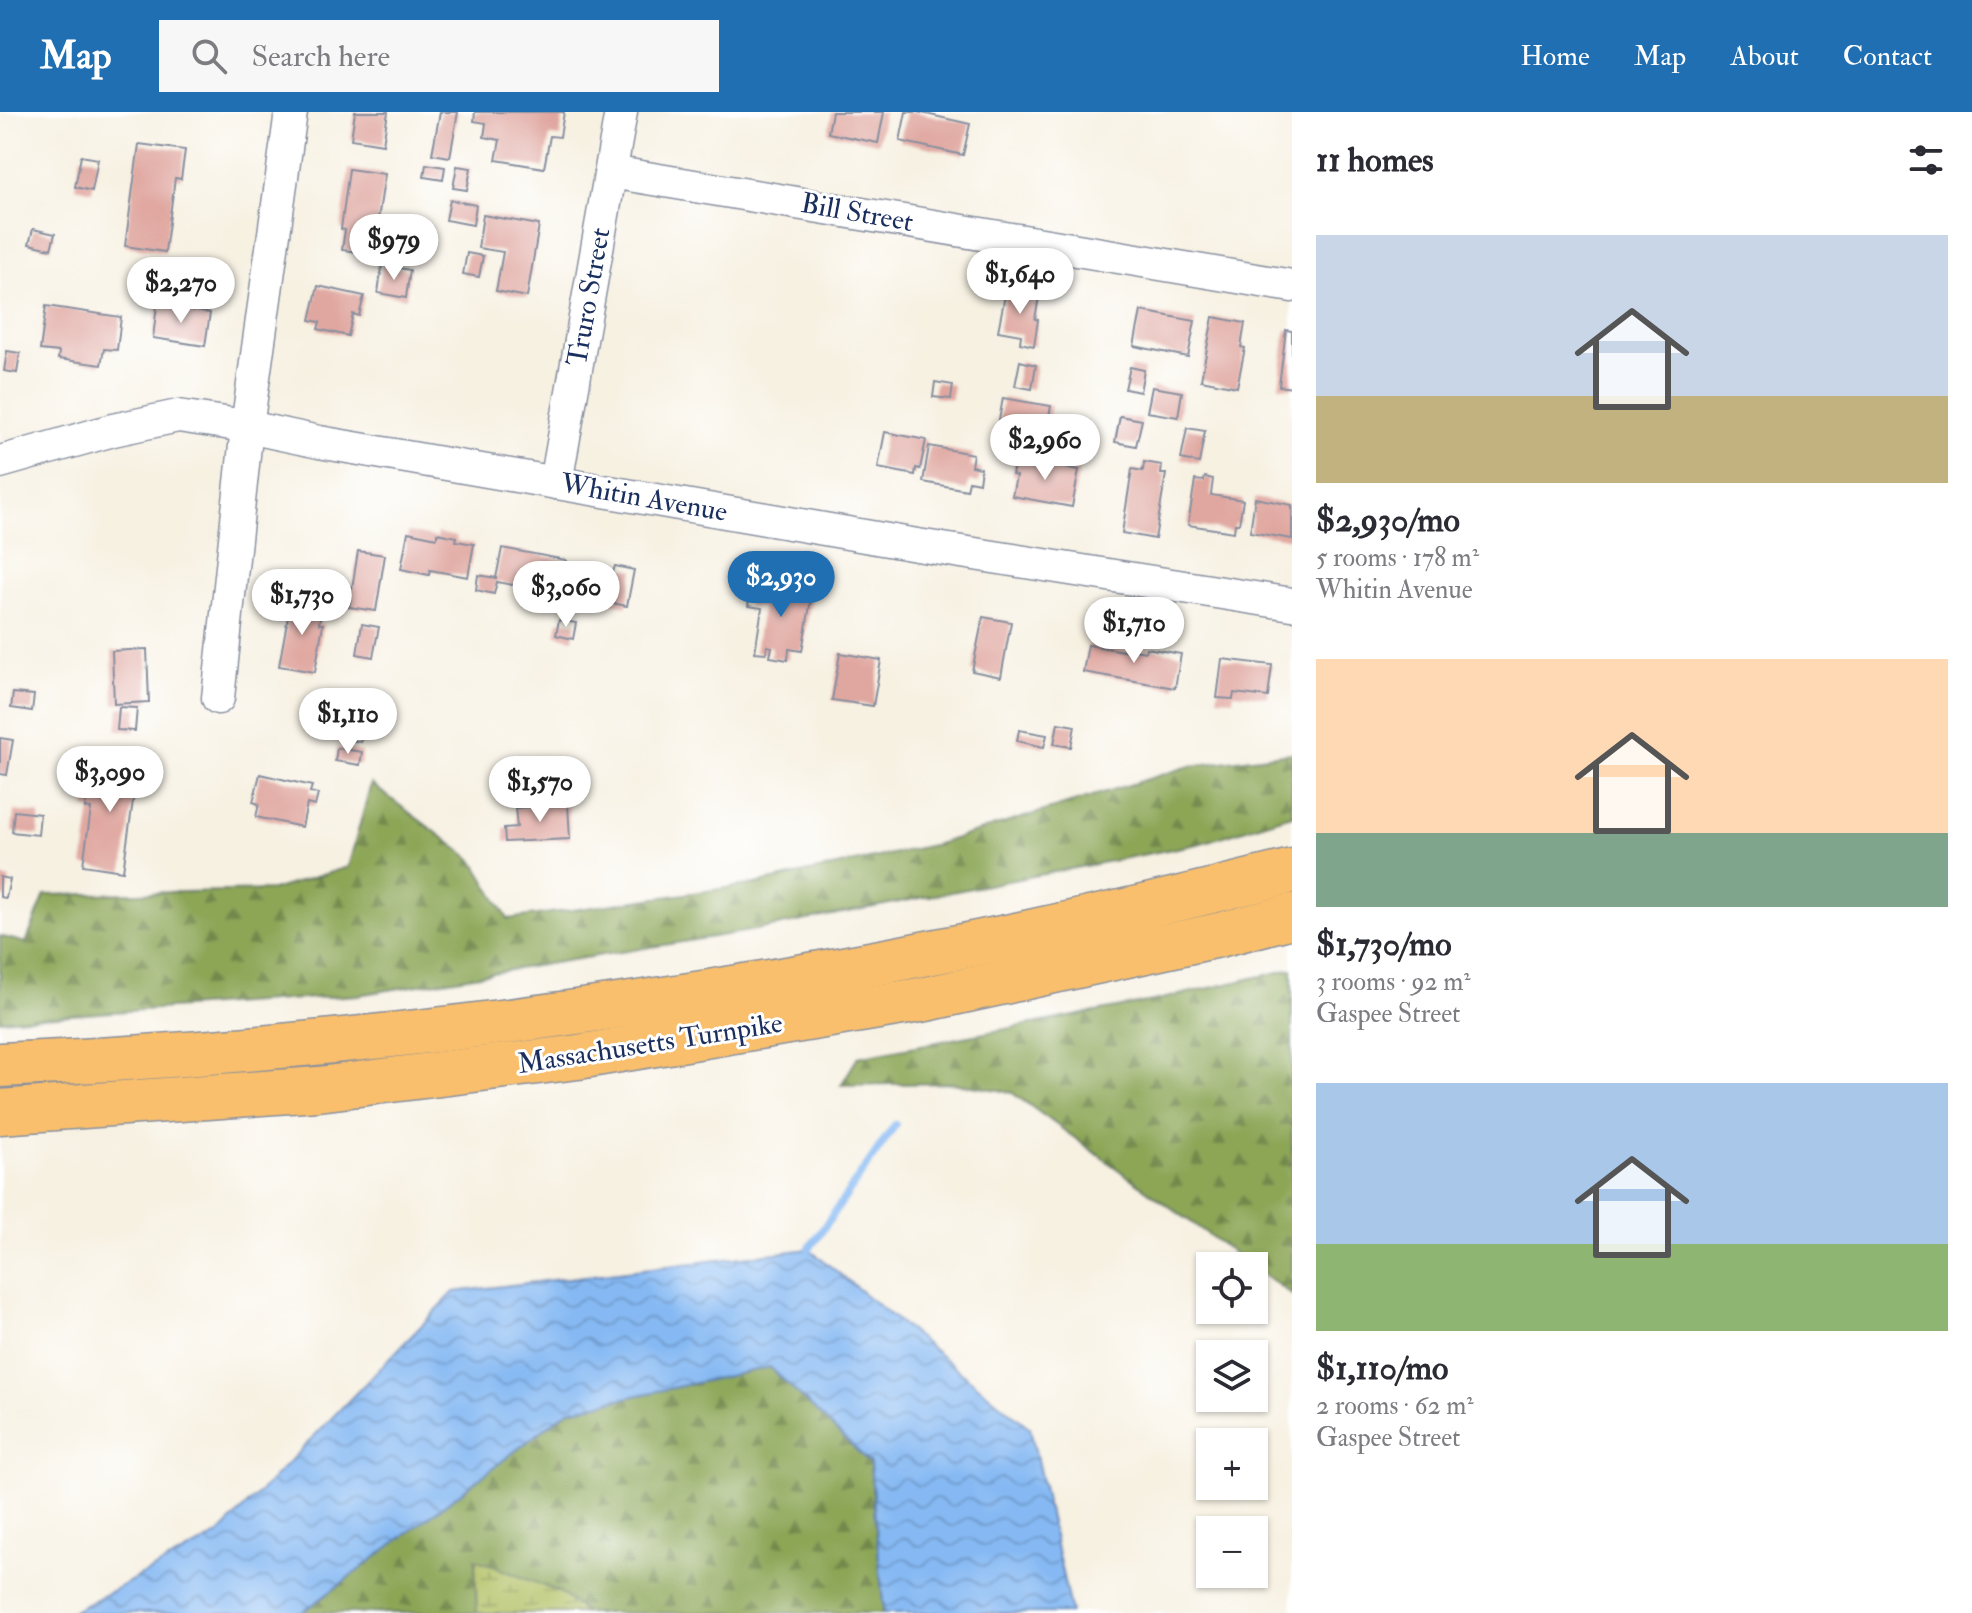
<!DOCTYPE html>
<meta charset="utf-8">
<style>
:root{--surface:#fff;--page:#f7f7f7;--text:#2b2b33;--muted:#7c7c81;--accent:#1f6fb2}
body{margin:0;font-family:"IM FELL Double Pica",serif;background:var(--page);color:var(--text);height:100vh;display:flex;flex-direction:column;font-size:30px;white-space:nowrap}
*{box-sizing:border-box;margin:0}
p{font-size:26px;color:var(--muted)}
.icon{flex:none;width:44px;height:44px;fill:none;stroke:currentColor;stroke-width:2;stroke-linecap:round;stroke-linejoin:round}
.map{position:relative;flex:1;overflow:hidden}
.sheet{display:flex;flex-direction:column;background:var(--surface);width:680px}
.sheet>*{flex:none}
.buttons{position:absolute;left:1196px;top:1140px;display:grid;gap:16px}
.buttons a{display:grid;place-items:center;width:72px;height:72px;border-radius:0px;background:var(--surface);box-shadow:0 2px 6px #0004;font-size:40px}
.price{position:absolute;translate:-50% -68px;padding:0 18px;border-radius:28px;background:#fff;color:#222;font-size:26px;line-height:52px;filter:drop-shadow(0 2px 4px #0008)}
.price::after{content:'';position:absolute;left:50%;top:48px;width:24px;height:18px;margin-left:-12px;background:inherit;clip-path:polygon(0 0,100% 0,50% 100%)}
.price.on{background:var(--accent);color:#fff}
ul{padding:0;list-style:none}
li{display:grid;align-content:center;gap:16px;height:424px;padding:0 24px}
li span{display:grid;place-items:center;height:248px;border-radius:0px;color:#555}
li>.icon{margin-inline-start:auto}
span .icon{width:144px;height:144px;fill:#fffc;stroke-width:1}
li b{font-size:34px}
h2{display:flex;justify-content:space-between;align-items:center;height:96px;padding:0 24px;font-size:34px}
header{display:flex;align-items:center;gap:48px;box-sizing:border-box;height:112px;padding:0 40px;background:var(--accent);color:#fff}
header strong{font-size:38px}
nav{display:flex;gap:44px;margin-inline-start:auto;font-size:28px}
.search{width:560px;height:72px;background:var(--page);display:flex;align-items:center;gap:20px;box-sizing:border-box;padding:0 28px;border-radius:0px;color:var(--muted);font-size:30px}
main{display:flex;flex:1;min-height:0}
.map>svg:first-child{display:block}
.forest{fill:url(#forest-firs);stroke:#546a5a;stroke-width:2}
.wetland{fill:url(#wetland-marsh);stroke:#667760;stroke-width:2}
.water{fill:url(#water-waves);stroke:#5074a8;stroke-width:2}
.lines{fill:none;stroke-linecap:round;stroke-linejoin:round}
.stream{stroke:#86b9f3;stroke-width:8}
.building{fill:#e0a7a0}
.minor-casing{stroke:#8990a0;stroke-width:35}
.motorway-casing{stroke:#8990a0;stroke-width:47}
.minor{stroke:#fff;stroke-width:32}
.motorway{stroke:#f9bf6c;stroke-width:44}
.labels{text-anchor:middle;dominant-baseline:central;stroke-width:6;stroke-linejoin:round;paint-order:stroke}
.street-label{font-size:28px;fill:#1b2f5e;stroke:#fff}
</style>
<header>
<strong>Map</strong>
<div class="search"><svg class="icon" aria-label="search" viewBox="0 0 24 24"><circle cx="10" cy="10" r="6"/><path d="M15 15l6 6"/></svg>Search here</div>
<nav><a>Home</a><a>Map</a><a>About</a><a>Contact</a></nav>
</header>
<main>
<div class="map">
<svg width="1292" height="1501" viewBox="0 0 1292 1501">
<defs>
<pattern id="forest-firs" width="22" height="20" patternUnits="userSpaceOnUse" patternTransform="scale(2)"><rect width="22" height="20" fill="#8ca657"/><path d="M5 1l3.5 6h-7zM16 11l3.5 6h-7z" fill="#72884b"/></pattern>
<pattern id="wetland-marsh" width="20" height="14" patternUnits="userSpaceOnUse" patternTransform="scale(2)"><rect width="20" height="14" fill="#b0bf61"/><path d="M1 5h8M5 5V1M11 12h8M15 12V8" fill="none" stroke="#8e9c53"/></pattern>
<pattern id="water-waves" width="16" height="10" patternUnits="userSpaceOnUse" patternTransform="scale(2)"><rect width="16" height="10" fill="#86b9f3"/><path d="M0 5q4-4 8 0t8 0" fill="none" stroke="#6d97c8"/></pattern>
</defs>
<rect width="100%" height="100%" fill="#fff"/>
<filter id="ink" filterUnits="userSpaceOnUse"><feTurbulence type="fractalNoise" baseFrequency=".0125" numOctaves="2"/><feDisplacementMap in="SourceGraphic" scale="16" xChannelSelector="R" yChannelSelector="G"/><feConvolveMatrix kernelMatrix="1 2 1 2 8 2 1 2 1" color-interpolation-filters="sRGB"/></filter>
<filter id="wash" filterUnits="userSpaceOnUse"><feTurbulence type="fractalNoise" baseFrequency=".006" numOctaves="4" result="noise"/><feDisplacementMap in="SourceGraphic" scale="32" xChannelSelector="R" yChannelSelector="G"/><feGaussianBlur stdDeviation="1.8" result="paint"/><feColorMatrix in="noise" values="0 0 0 0 0 0 0 0 0 0 0 0 0 0 0 0 0 1.4 0 .05"/><feComposite in="paint" operator="in"/></filter>
<g filter="url(#wash)">
<rect width="100%" height="100%" fill="#f7f1e2"/>
<g class="forest">
<polygon points="1292,641 1292,703 1198,732 756,818 358,883 0,908 0,824 26,831 45,783 272,778 348,755 371,672 473,748 508,807 755,772 937,732 1190,654"/>
<polygon points="1292,857 1292,1183 1011,980 951,971 841,973 858,945 1153,889"/>
<polygon points="770,1255 870,1351 884,1501 586,1501 559,1480 475,1448 477,1501 301,1501 334,1477 569,1298"/>
</g>
<polygon class="wetland" points="475,1447 559,1480 586,1501 477,1501"/>
<polygon class="water" points="809,1137 1030,1316 1071,1501 884,1501 870,1351 770,1255 569,1298 334,1477 301,1501 70,1501 218,1423 454,1180"/>
<g class="lines">
<polyline class="stream" points="809,1137 895,1013"/>
</g>
<g id="blocks">
<g class="building">
<polygon points="355,0 388,0 383,32 351,27"/>
<polygon points="440,0 458,0 450,45 432,42"/>
<polygon points="475,0 564,0 560,25 550,24 544,56 496,48 500,28 484,25 486,11 474,9"/>
<polygon points="832,0 884,0 878,31 828,21"/>
<polygon points="906,0 917,0 970,12 963,43 900,29"/>
<polygon points="139,32 185,38 181,67 175,66 165,140 125,134"/>
<polygon points="81,44 98,47 92,79 75,75"/>
<polygon points="426,52 445,55 443,68 424,65"/>
<polygon points="457,54 471,56 467,78 453,76"/>
<polygon points="349,57 385,62 375,127 382,128 380,143 342,138 345,118 341,117"/>
<polygon points="450,88 476,93 473,113 446,108"/>
<polygon points="483,103 539,113 527,185 496,179 503,140 478,136"/>
<polygon points="33,117 55,122 51,137 29,132"/>
<polygon points="467,141 483,144 479,165 463,162"/>
<polygon points="382,153 410,158 406,186 378,181"/>
<polygon points="318,174 364,184 359,204 353,202 348,224 318,217 320,210 310,208"/>
<polygon points="1006,178 1039,185 1035,207 1038,208 1034,234 1020,231 1021,223 998,219"/>
<polygon points="157,193 210,201 205,234 153,226"/>
<polygon points="46,194 121,205 117,238 104,237 101,253 58,247 59,240 40,238"/>
<polygon points="1141,199 1195,209 1188,245 1134,234"/>
<polygon points="1213,205 1245,211 1241,235 1245,236 1237,275 1201,268"/>
<polygon points="1286,218 1292,219 1292,276 1279,274"/>
<polygon points="7,239 20,241 17,261 4,259"/>
<polygon points="1020,249 1036,253 1032,277 1015,274"/>
<polygon points="1130,255 1144,258 1140,280 1125,277"/>
<polygon points="935,270 953,273 951,287 933,285"/>
<polygon points="1152,275 1182,280 1178,305 1147,300"/>
<polygon points="1003,286 1051,294 1044,328 997,319"/>
<polygon points="1120,304 1142,308 1136,334 1115,330"/>
<polygon points="1187,316 1205,319 1199,351 1181,347"/>
<polygon points="885,320 926,328 920,357 916,356 915,363 878,356"/>
<polygon points="929,334 973,342 971,354 981,356 979,371 969,369 967,378 923,370"/>
<polygon points="1015,346 1079,358 1072,395 1012,384 1016,364 1012,363"/>
<polygon points="1144,350 1162,353 1161,362 1166,362 1155,427 1122,421 1132,357 1143,359"/>
<polygon points="1205,365 1213,367 1211,383 1243,388 1239,412 1235,412 1234,420 1188,413 1195,368 1204,369"/>
<polygon points="1255,386 1292,393 1292,427 1250,420"/>
<polygon points="408,420 437,426 437,421 457,425 456,429 474,432 468,465 430,458 429,463 401,457"/>
<polygon points="502,436 566,448 560,482 497,470 494,482 476,478 478,463 496,466"/>
<polygon points="358,439 385,443 376,499 349,495"/>
<polygon points="582,454 613,460 615,454 634,458 627,494 576,484"/>
<polygon points="752,472 812,482 802,539 789,537 788,548 770,545 772,535 767,534 766,541 755,540 762,496 748,494"/>
<polygon points="291,488 322,493 319,512 323,512 315,560 279,554"/>
<polygon points="983,505 1011,510 1001,565 972,559"/>
<polygon points="559,508 576,511 573,527 556,523"/>
<polygon points="362,512 379,515 373,545 357,542"/>
<polygon points="1088,533 1129,540 1129,537 1145,540 1146,536 1181,542 1175,576 1083,560"/>
<polygon points="147,537 149,590 114,592 112,539"/>
<polygon points="840,541 881,548 873,594 832,588"/>
<polygon points="1222,547 1272,553 1268,585 1234,581 1233,587 1217,586"/>
<polygon points="13,581 34,583 32,599 11,596"/>
<polygon points="354,582 369,585 361,630 340,626 344,602 350,603"/>
<polygon points="119,595 137,596 135,619 117,618"/>
<polygon points="1058,611 1075,614 1071,635 1054,632"/>
<polygon points="1019,618 1047,623 1044,635 1017,629"/>
<polygon points="0,626 13,628 7,663 0,662"/>
<polygon points="337,636 362,640 360,653 335,649"/>
<polygon points="97,648 138,654 123,759 83,753 91,697 85,696 89,667 94,668"/>
<polygon points="260,662 312,674 310,680 318,682 315,694 307,692 302,715 256,705 259,692 253,690"/>
<polygon points="568,693 570,727 505,730 504,716 517,715 515,696"/>
<polygon points="14,699 40,702 38,723 12,720"/>
<polygon points="0,765 10,767 6,786 0,785"/>
</g>
</g>
</g>
<g filter="url(#ink)">
<use href="#blocks" fill-opacity="0" stroke="#8990a0" stroke-width="2"/>
<g class="lines">
<defs>
<g id="minor">
<polyline points="611,60 1292,174"/>
<polyline points="0,350 113,318 178,304 239,313 319,330 917,433 1292,492"/>
<polyline points="556,371 621,0"/>
<polyline points="218,586 247,315 291,0"/>
</g>
<g id="motorway">
<path d="M 0,953 C 435,934 870,866 1292,759"/>
<polyline points="0,1000 318,977 578,945 926,887 1219,823 1292,804"/>
</g>
</defs>
<use href="#minor" class="minor-casing"/>
<use href="#motorway" class="motorway-casing"/>
<use href="#minor" class="minor"/>
<use href="#motorway" class="motorway"/>
</g>
</g>
<g class="labels">
<g class="street-label">
<text transform="translate(857 101) rotate(10)">Bill Street</text>
<text transform="translate(589 185) rotate(-80)">Truro Street</text>
<text transform="translate(644 386) rotate(10)">Whitin Avenue</text>
<text transform="translate(650 932) rotate(-9)">Massachusetts Turnpike</text>
</g>
</g>
</svg>
<div class="buttons">
<a><svg class="icon" aria-label="locate" viewBox="0 0 24 24"><circle cx="12" cy="12" r="6"/><path d="M12 2v4M12 18v4M2 12h4M18 12h4"/></svg></a>
<a><svg class="icon" aria-label="layers" viewBox="0 0 24 24"><path d="M12 4l9 5-9 5-9-5zM3 14l9 5 9-5"/></svg></a>
<a>+</a>
<a>−</a>
</div>
<b class="price" style="left:394px;top:170px">$979</b>
<b class="price" style="left:1020px;top:204px">$1,640</b>
<b class="price" style="left:181px;top:213px">$2,270</b>
<b class="price" style="left:1045px;top:370px">$2,960</b>
<b class="price on" style="left:781px;top:507px">$2,930</b>
<b class="price" style="left:566px;top:517px">$3,060</b>
<b class="price" style="left:302px;top:525px">$1,730</b>
<b class="price" style="left:1134px;top:553px">$1,710</b>
<b class="price" style="left:348px;top:644px">$1,110</b>
<b class="price" style="left:110px;top:702px">$3,090</b>
<b class="price" style="left:540px;top:712px">$1,570</b>
</div>
<section class="sheet">
<h2>11 homes<svg class="icon" aria-label="filters" viewBox="0 0 24 24"><path d="M4 7h16M4 17h16"/><circle cx="9" cy="7" r="2"/><circle cx="15" cy="17" r="2"/></svg></h2>
<ul>
<li><span style="background:linear-gradient(#c9d6e8 65%,#c2b280 0)"><svg class="icon" aria-label="home" viewBox="0 0 24 24"><path d="M3 11l9-7 9 7M6 9v11h12V9"/></svg></span><div><b>$2,930/mo</b><p>5 rooms · 178 m²</p><p>Whitin Avenue</p></div></li>
<li><span style="background:linear-gradient(#ffd9b3 70%,#7fa58c 0)"><svg class="icon" aria-label="home" viewBox="0 0 24 24"><path d="M3 11l9-7 9 7M6 9v11h12V9"/></svg></span><div><b>$1,730/mo</b><p>3 rooms · 92 m²</p><p>Gaspee Street</p></div></li>
<li><span style="background:linear-gradient(#a9c7e8 65%,#8fb573 0)"><svg class="icon" aria-label="home" viewBox="0 0 24 24"><path d="M3 11l9-7 9 7M6 9v11h12V9"/></svg></span><div><b>$1,110/mo</b><p>2 rooms · 62 m²</p><p>Gaspee Street</p></div></li>
</ul>
</section>
</main>
